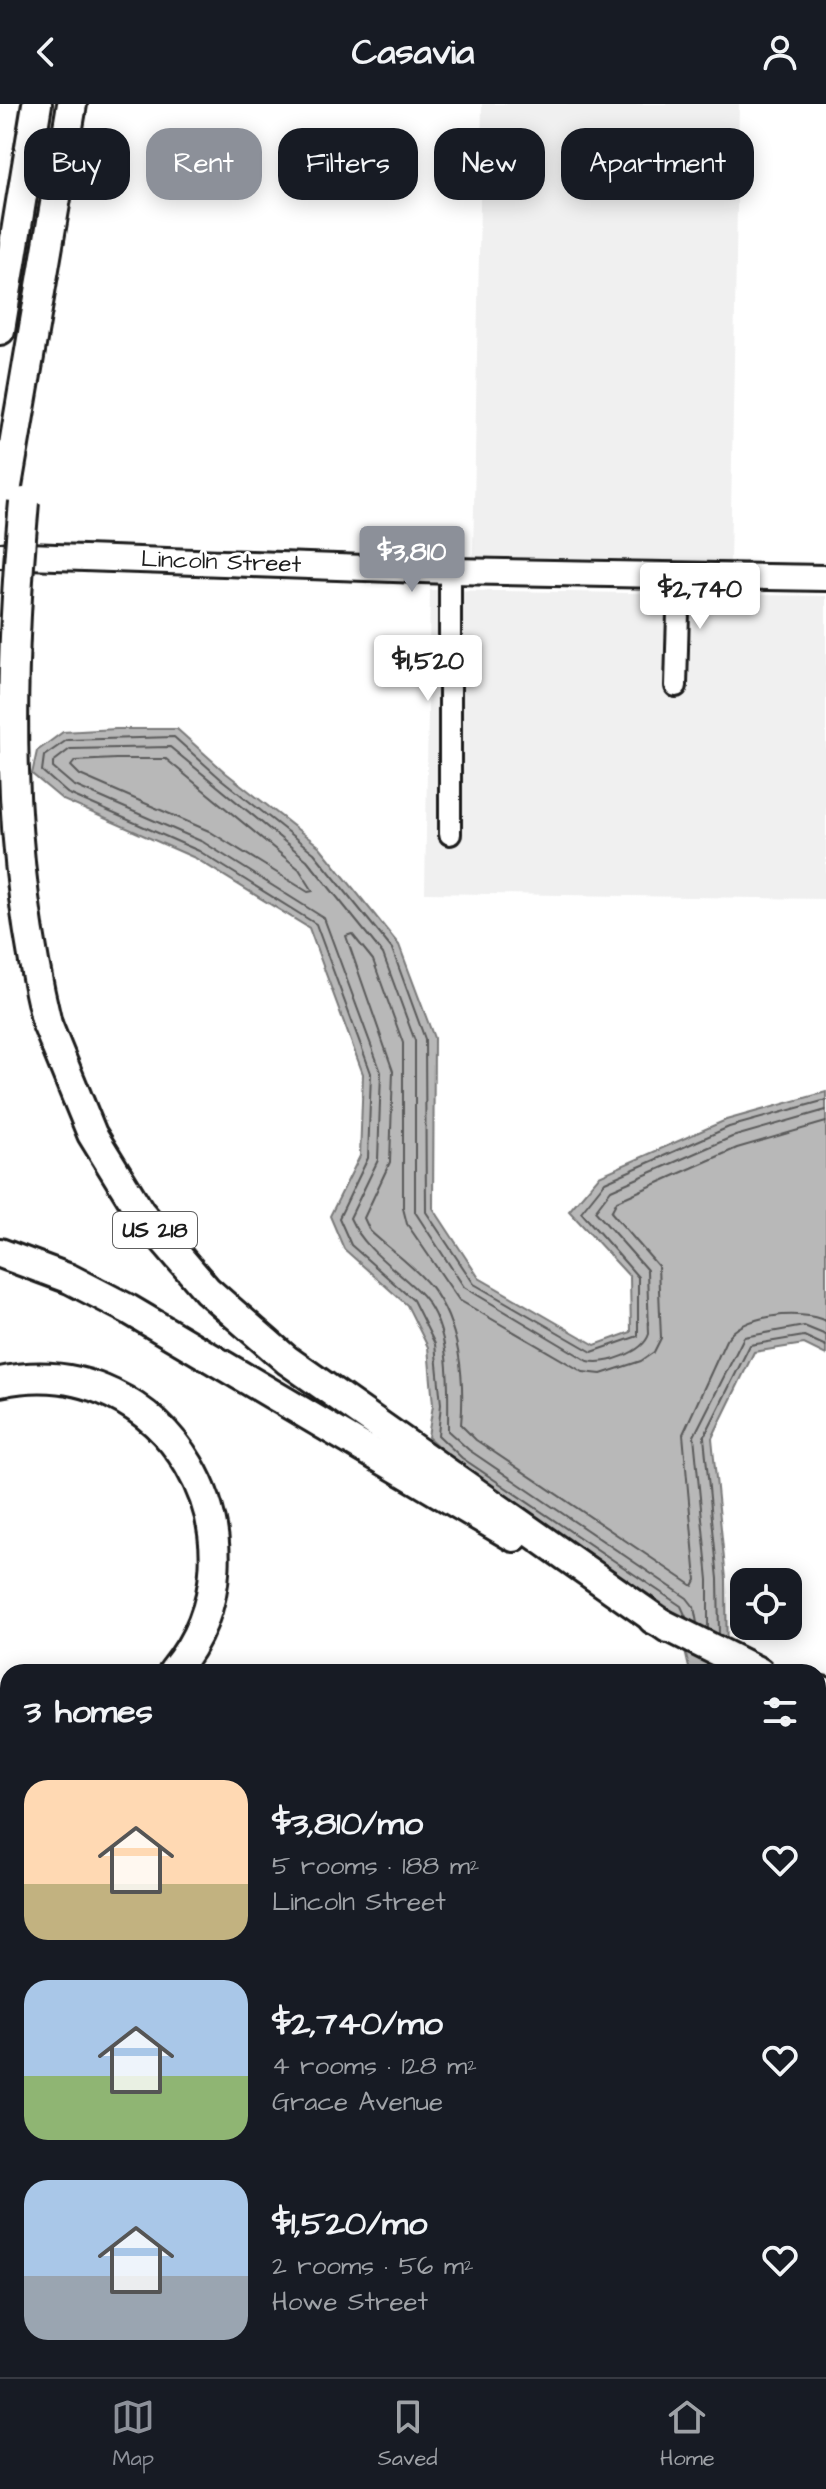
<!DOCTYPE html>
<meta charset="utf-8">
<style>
:root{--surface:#171b24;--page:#242831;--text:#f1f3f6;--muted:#9ea1a6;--line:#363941;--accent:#8c9099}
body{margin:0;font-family:"Architects Daughter",sans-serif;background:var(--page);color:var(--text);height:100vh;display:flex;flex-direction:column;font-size:30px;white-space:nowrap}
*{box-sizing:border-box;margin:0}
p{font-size:26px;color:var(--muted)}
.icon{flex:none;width:44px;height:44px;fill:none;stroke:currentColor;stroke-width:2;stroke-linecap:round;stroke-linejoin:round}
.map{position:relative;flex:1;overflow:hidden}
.details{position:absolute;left:0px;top:1560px;width:826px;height:714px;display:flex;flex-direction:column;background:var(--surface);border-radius:24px 24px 0 0;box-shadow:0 4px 20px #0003}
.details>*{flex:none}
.banner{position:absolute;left:24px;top:24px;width:778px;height:72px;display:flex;gap:16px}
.controls{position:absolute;left:730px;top:1464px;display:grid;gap:16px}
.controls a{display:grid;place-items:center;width:72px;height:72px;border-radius:16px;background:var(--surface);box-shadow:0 4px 20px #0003;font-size:40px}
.price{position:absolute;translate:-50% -68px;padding:0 18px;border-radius:8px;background:#fff;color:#222;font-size:26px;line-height:52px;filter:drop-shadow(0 2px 4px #0008)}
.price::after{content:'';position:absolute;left:50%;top:48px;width:24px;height:18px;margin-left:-12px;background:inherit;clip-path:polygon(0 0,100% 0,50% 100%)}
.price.active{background:var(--accent);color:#fff}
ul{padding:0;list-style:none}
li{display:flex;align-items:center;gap:24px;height:200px;padding:0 24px}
li span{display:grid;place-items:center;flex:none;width:224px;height:160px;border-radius:24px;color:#555}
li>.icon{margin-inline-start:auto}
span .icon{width:96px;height:96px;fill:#fffc;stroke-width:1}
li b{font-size:34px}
h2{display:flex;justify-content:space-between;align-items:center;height:96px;padding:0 24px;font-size:34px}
.tag{padding:0 28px;border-radius:24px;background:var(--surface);box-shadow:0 4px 20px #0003;font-size:28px;line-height:72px}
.tag.active{background:var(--accent);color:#fff}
header{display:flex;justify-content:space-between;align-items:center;height:104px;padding:0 24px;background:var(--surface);font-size:36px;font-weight:700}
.dock{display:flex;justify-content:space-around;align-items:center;height:112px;border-top:2px solid var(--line);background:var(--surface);font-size:22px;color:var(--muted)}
.dock a{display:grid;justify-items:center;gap:4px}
.dock .active{color:var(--accent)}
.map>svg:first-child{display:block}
.built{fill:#f0f0f0}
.green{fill:#e2e2e2;stroke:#7f7f7f;stroke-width:2}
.water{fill:#b8b8b8;stroke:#7a7a7a;stroke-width:2}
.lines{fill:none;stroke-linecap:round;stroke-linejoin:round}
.shore{stroke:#5a5a5a;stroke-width:2}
.minor-casing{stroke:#1c1c1c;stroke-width:26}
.major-casing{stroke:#1c1c1c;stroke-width:30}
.highway-casing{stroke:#1c1c1c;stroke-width:34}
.path{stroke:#1c1c1c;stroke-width:3;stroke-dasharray:8 6;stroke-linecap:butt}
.minor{stroke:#fff;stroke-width:20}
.major{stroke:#fff;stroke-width:24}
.highway{stroke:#fff;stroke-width:28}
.highway-bridge-casing{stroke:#1c1c1c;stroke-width:34;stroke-linecap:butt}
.highway-bridge{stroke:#fff;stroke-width:28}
.labels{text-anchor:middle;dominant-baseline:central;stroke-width:6;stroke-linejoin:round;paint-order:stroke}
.shield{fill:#fff;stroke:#606060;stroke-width:2}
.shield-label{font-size:22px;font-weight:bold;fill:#1c1c1c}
.street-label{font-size:24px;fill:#1c1c1c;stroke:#fff}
</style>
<header><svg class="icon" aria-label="back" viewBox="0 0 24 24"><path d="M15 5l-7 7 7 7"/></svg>Casavia<svg class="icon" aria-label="person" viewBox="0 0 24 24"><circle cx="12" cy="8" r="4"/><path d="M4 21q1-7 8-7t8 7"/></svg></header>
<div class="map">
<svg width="826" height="2273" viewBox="0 0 826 2273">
<rect width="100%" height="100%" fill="#fff"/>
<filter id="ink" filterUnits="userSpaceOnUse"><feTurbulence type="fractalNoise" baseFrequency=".0125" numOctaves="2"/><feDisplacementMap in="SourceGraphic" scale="16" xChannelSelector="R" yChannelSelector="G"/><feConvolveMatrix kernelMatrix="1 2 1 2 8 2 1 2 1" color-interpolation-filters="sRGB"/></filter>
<g filter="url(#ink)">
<g class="built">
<polygon points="482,0 739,0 730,458 473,453"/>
<polygon points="430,486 826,492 826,795 425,789"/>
</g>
<polygon class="green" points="826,1809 826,2273 12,2273 21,2266 818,2266 818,1811"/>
<g class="water">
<polygon points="116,625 177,625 226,669 320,743 399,841 434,934 433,1104 479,1174 595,1241 631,1228 630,1173 569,1107 599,1072 726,1016 826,988 826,1251 804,1240 754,1248 712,1334 726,1475 727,1568 690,1568 676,1509 457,1360 428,1333 433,1301 428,1243 407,1201 344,1145 330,1112 360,1052 363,970 309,824 195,754 63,696 32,670 37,647 63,628"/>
<polygon points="685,2266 799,2266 801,2273 686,2273"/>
</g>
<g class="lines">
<g class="shore">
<polygon points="116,655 166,655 299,765 313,787 308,788 209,727 80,671 71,662 75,657"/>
<path d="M 826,1018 L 737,1044 L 617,1097 L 611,1108 L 658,1162 L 661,1234 L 654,1248 L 641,1257 L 601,1270 L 583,1268 L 459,1196 L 407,1120 L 403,1104 L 403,939 L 373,856 L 352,830 L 346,832 L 393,967 L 390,1058 L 364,1114 L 370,1127 C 389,1145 414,1162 431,1183 C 460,1220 465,1275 461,1321 L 476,1336 L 693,1482 L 696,1476 L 683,1330 L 726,1236 C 743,1210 800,1205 826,1217"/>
<polyline points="686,1513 681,1502 462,1354 438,1331 441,1300 435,1240 413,1196 351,1141 339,1114 368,1054 371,969 316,820 199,747 67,689 42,667 44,652 67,636 174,633 221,675 314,749 392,845 425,935 426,1108 474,1180 592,1248 638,1232 638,1173 581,1108 605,1078 729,1023 826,996"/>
<path d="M 697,1519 L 694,1503 L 687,1494 L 469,1346 L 448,1327 C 448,1283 453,1220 417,1186 C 393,1163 364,1145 350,1114 L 378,1056 L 381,968 L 324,814 L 203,738 L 73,681 L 53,664 L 53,658 L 70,645 L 170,643 L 307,756 L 383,850 L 415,937 L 415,1108 L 464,1183 L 588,1257 C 606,1261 643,1249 649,1230 L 647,1166 L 595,1107 L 611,1086 L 732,1033 L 826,1006"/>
<polyline points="708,1525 708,1476 694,1332 744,1233 804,1222 826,1231"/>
<polyline points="719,1530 718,1475 704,1333 750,1241 804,1232 826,1242"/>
</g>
<defs>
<g id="minor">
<polyline points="676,582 679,471"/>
<polyline points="450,730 450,467"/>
<polyline points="818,2014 826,2010"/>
<polyline points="639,2266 640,2273"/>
</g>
<polyline id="major" points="0,451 450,467 826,474"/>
<g id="highway">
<polyline points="0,226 37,0"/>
<polyline points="0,423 72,0"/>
<polyline points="47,920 92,1030 140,1108 207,1186 287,1256 668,1524"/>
<polyline points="0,1149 70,1175 128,1205 514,1433"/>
<path d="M 0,1278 C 166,1242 280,1439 173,1568"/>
<polyline points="653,1515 759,1568"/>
<polyline points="818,1586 826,1588"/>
<polyline points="0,1638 8,1637"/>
<polyline points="818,1649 826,1649"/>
<polyline points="0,1658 8,1658"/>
<polyline points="818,1706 826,1706"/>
<polyline points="0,1717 8,1717"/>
<polyline points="0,1753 8,1756"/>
<polyline points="818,1793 826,1790"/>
<polyline points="0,2095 8,2092"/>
<polyline points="0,2259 8,2253"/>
</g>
</defs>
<use href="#minor" class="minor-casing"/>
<use href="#major" class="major-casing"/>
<use href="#highway" class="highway-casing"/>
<g class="path">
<polyline points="818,1881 826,1880"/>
<polyline points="445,2266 447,2273"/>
</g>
<use href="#minor" class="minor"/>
<use href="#major" class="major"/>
<use href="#highway" class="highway"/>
<defs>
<path id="highway-bridge" d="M 24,398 C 8,578 5,744 47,920"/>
</defs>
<use href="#highway-bridge" class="highway-bridge-casing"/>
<use href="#highway-bridge" class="highway-bridge"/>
</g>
</g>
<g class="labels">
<rect class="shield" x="113" y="1108" width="84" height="36" rx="6"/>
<g class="shield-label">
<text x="155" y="1126">US 218</text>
</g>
<g class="street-label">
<text transform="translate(221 458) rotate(2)">Lincoln Street</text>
</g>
</g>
</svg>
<div class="controls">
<a><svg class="icon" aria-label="locate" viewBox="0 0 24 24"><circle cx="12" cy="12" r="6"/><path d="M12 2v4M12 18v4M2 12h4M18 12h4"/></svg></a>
</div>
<b class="price active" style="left:412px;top:490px">$3,810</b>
<b class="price" style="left:700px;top:527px">$2,740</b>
<b class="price" style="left:428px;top:599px">$1,520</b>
<div class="banner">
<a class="tag">Buy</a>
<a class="tag active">Rent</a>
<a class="tag">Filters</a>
<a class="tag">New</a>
<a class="tag">Apartment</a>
</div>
<section class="details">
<h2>3 homes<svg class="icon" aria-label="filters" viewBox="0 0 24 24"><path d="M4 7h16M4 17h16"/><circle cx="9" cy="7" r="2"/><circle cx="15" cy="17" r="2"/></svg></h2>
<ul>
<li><span style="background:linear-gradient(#ffd9b3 65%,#c2b280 0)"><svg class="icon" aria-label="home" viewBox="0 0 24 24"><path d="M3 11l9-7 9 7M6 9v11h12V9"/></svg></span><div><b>$3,810/mo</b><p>5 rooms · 188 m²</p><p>Lincoln Street</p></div><svg class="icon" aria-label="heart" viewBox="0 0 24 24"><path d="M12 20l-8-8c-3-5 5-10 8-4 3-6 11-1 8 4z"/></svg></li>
<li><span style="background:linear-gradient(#a9c7e8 60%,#8fb573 0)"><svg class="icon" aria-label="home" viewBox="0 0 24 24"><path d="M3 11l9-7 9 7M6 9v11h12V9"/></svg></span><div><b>$2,740/mo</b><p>4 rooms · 128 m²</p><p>Grace Avenue</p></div><svg class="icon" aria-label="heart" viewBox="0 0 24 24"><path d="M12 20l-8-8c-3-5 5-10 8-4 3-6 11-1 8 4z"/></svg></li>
<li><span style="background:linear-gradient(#a9c7e8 60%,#9aa5b1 0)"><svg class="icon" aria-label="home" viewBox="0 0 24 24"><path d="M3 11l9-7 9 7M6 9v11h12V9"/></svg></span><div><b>$1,520/mo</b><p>2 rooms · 56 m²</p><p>Howe Street</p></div><svg class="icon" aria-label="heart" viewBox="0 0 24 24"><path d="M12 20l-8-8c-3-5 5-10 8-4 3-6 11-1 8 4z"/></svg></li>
</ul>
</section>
</div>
<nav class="dock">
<a class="active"><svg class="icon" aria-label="map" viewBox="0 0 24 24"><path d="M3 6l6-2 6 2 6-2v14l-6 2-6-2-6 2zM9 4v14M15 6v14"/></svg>Map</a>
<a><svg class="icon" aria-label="saved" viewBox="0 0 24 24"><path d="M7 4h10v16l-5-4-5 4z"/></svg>Saved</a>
<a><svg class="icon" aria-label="home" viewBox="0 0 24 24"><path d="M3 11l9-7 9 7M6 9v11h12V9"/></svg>Home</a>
</nav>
